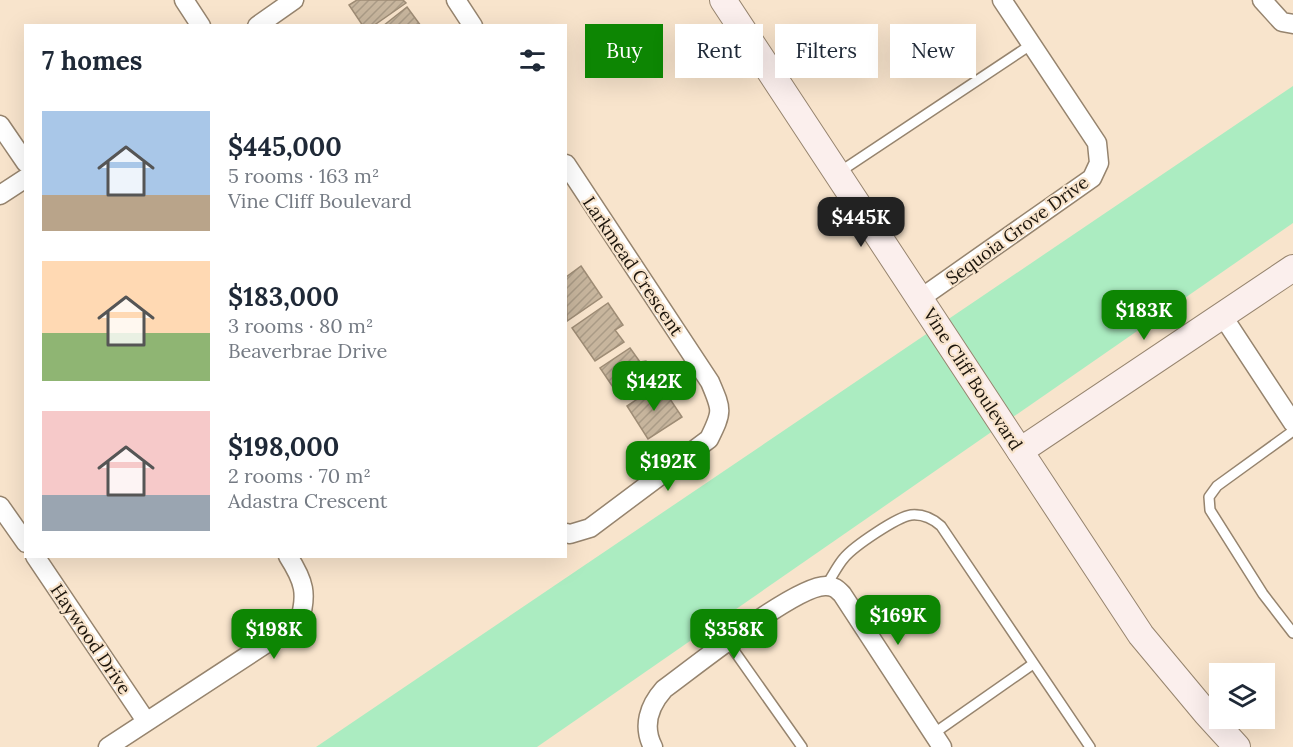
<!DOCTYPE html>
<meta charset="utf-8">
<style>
:root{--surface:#fff;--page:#f6f6f7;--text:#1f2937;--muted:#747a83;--accent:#0d8603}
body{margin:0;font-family:Lora,serif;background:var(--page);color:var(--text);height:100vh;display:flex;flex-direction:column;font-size:22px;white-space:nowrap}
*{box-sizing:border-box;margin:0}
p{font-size:20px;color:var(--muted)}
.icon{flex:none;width:33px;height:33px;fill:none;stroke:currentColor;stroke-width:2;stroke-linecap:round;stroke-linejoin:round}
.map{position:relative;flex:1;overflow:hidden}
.details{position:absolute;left:24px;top:24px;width:543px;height:534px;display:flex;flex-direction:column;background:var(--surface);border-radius:0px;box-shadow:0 6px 24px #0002}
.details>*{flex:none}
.guide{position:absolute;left:585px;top:24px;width:570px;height:54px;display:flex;gap:12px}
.tools{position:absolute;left:1209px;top:663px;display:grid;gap:12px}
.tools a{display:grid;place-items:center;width:66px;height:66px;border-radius:0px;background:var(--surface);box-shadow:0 6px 24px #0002;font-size:30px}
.price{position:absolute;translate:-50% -51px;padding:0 14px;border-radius:12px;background:var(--accent);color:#fff;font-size:20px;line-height:39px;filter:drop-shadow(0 2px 3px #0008)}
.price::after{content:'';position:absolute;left:50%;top:36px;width:18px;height:14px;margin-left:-9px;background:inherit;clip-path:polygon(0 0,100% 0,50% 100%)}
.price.active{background:#222;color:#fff}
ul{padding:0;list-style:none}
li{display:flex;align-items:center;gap:18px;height:150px;padding:0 18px}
li span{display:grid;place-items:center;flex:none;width:168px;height:120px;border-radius:0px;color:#555}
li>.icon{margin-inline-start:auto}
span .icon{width:72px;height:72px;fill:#fffc;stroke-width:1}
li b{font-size:26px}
h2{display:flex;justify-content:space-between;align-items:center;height:72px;padding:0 18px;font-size:26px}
.pill{padding:0 21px;border-radius:0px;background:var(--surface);box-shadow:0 6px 24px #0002;font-size:21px;line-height:54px}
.pill.active{background:var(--accent);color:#fff}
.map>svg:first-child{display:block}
.grass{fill:#abecc1}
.building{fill:url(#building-hatch);stroke:#9e8c75;stroke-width:1.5}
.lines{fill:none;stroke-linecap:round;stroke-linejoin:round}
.lane-casing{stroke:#96846e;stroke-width:12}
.street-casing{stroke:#96846e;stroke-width:21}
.secondary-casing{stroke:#96846e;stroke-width:28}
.lane{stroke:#fff;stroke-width:9}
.street{stroke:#fff;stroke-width:18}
.secondary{stroke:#fbefed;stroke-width:26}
.labels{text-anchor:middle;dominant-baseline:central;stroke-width:4.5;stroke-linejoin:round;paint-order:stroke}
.street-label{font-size:18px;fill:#1c150c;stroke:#f8e4cc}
</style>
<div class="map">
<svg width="1293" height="747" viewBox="0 0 1293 747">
<defs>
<pattern id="building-hatch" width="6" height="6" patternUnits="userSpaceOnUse" patternTransform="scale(1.5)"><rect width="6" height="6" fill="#c7b59d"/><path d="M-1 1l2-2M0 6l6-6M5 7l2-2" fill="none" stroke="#aa9b86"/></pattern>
</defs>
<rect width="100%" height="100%" fill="#f8e4cc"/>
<polygon class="grass" points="1293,86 1293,223 537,747 316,747"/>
<g class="building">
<polygon points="357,0 403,0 406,3 373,26 363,26 349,5"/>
<polygon points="407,7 421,26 383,26"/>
<polygon points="581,266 602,297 567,321 566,277"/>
<polygon points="608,303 623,325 615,330 624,342 595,361 572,328"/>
<polygon points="630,348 640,362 646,361 656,375 621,399 600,368"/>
<polygon points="660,384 682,417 648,439 627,406"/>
</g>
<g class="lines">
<defs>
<g id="lane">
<polyline points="838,173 1032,44"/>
<polyline points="1293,431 1217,486 1209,497 1210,510 1263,594 1293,633"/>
<path d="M 826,586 C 832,577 837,566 844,558 C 854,546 897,517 911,515 C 922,514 932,518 941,526 L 1090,747"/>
<polyline points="728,642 802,747"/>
<polyline points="933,734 1033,664"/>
</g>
<g id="street">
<polyline points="184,0 201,26"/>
<polyline points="456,0 473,26"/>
<polyline points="1262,0 1282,22 1293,24"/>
<polyline points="257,26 294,0"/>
<polyline points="0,125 26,163"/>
<path d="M 566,164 L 710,382 C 722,410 723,411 709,439 L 590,528 L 570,534 L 566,533"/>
<polyline points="0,195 26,178"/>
<polyline points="921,298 1092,178 1099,163 1097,143 1002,0"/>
<polyline points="1222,315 1293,423"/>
<polyline points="0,506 26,543"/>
<polyline points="35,556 146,721"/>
<path d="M 108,747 L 299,622 C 308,594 304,581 288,556"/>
<path d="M 653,747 C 642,726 649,706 664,689 C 693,668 796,585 826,586 C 834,586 837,589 842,594 L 942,747"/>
</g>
<g id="secondary">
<polyline points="723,0 1141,635 1206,713 1237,747"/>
<polyline points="1020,451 1293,268"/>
</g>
</defs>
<use href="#lane" class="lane-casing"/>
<use href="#street" class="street-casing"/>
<use href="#secondary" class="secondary-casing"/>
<use href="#lane" class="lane"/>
<use href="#street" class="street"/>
<use href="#secondary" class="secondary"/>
</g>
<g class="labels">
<g class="street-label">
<text transform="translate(1017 230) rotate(-36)">Sequoia Grove Drive</text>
<text transform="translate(633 266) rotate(56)">Larkmead Crescent</text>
<text transform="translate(973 379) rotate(57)">Vine Cliff Boulevard</text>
<text transform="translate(91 639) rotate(56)">Haywood Drive</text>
</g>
</g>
</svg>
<div class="tools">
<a><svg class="icon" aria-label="layers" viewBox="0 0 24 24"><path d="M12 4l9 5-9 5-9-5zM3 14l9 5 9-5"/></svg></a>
</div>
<b class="price active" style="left:861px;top:248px">$445K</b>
<b class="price" style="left:1144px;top:341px">$183K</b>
<b class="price" style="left:654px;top:412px">$142K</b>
<b class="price" style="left:668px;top:492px">$192K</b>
<b class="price" style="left:898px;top:646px">$169K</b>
<b class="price" style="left:274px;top:660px">$198K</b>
<b class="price" style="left:734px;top:660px">$358K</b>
<div class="guide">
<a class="pill active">Buy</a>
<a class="pill">Rent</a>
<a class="pill">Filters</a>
<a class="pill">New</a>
</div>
<section class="details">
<h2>7 homes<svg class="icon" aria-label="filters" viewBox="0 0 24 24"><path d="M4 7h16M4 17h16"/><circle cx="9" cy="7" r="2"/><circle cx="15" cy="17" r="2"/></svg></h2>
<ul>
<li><span style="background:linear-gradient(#a9c7e8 70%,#b9a48a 0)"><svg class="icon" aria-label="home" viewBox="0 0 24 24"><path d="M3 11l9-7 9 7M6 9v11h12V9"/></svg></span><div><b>$445,000</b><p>5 rooms · 163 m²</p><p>Vine Cliff Boulevard</p></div></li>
<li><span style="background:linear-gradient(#ffd9b3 60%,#8fb573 0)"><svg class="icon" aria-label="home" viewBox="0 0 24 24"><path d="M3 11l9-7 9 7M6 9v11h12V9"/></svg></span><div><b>$183,000</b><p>3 rooms · 80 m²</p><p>Beaverbrae Drive</p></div></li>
<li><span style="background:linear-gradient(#f6c9c9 70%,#9aa5b1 0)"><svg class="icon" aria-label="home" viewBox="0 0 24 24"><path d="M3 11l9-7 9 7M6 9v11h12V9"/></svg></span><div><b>$198,000</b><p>2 rooms · 70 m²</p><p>Adastra Crescent</p></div></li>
</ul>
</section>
</div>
